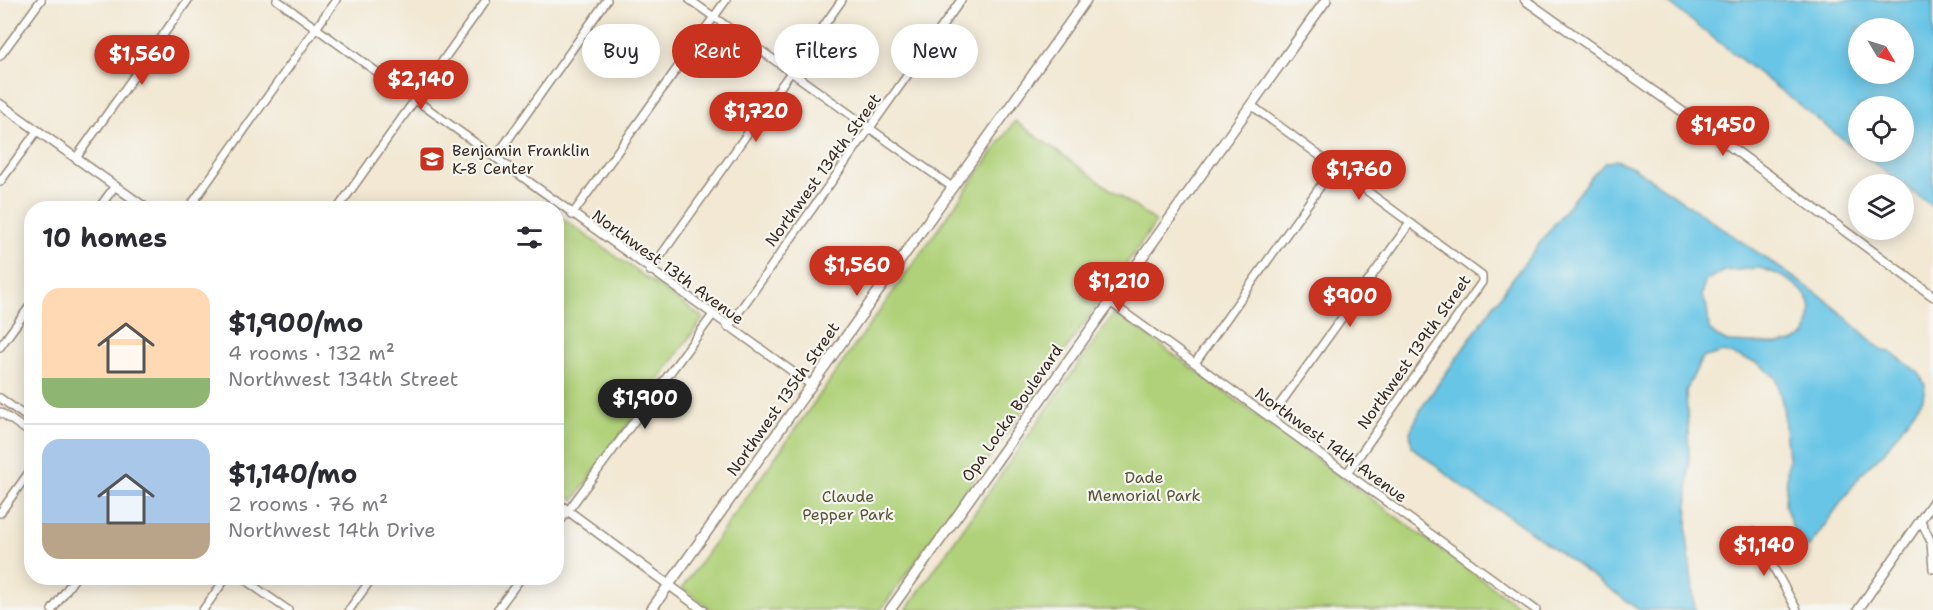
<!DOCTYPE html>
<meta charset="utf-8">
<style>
:root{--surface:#fff;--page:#f7f7f7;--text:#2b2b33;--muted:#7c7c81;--line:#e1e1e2;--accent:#c8321e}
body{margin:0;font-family:"Shantell Sans",sans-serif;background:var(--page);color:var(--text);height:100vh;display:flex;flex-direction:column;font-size:22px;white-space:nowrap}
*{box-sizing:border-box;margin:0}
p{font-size:20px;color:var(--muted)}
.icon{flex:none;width:33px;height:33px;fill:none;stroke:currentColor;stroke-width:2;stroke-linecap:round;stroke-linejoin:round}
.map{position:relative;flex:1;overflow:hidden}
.panel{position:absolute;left:24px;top:201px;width:540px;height:384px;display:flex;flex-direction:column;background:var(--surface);border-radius:24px;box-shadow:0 3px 15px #0003}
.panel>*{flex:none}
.banner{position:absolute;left:582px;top:24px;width:570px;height:54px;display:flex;gap:12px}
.needle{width:39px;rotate:128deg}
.buttons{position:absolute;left:1848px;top:18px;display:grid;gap:12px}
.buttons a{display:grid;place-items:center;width:66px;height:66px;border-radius:50%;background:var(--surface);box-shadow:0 3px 15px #0003;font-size:30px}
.price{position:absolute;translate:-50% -51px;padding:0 14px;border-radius:21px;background:var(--accent);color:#fff;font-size:20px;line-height:39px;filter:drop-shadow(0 2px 3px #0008)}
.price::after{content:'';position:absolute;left:50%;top:36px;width:18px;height:14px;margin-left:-9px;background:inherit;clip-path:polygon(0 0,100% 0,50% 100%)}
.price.on{background:#222;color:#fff}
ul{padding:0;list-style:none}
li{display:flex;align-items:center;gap:18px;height:150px;padding:0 18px}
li+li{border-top:2px solid var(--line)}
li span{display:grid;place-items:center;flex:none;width:168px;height:120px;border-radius:18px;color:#555}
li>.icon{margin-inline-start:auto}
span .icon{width:72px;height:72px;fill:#fffc;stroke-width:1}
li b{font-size:26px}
h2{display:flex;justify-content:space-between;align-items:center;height:72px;padding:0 18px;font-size:26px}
.chip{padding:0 21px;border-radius:27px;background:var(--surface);box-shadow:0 3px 15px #0003;font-size:21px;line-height:54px}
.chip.on{background:var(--accent);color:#fff}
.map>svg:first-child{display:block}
.green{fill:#b0d179;stroke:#767e4c;stroke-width:1.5}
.water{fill:#68c5e6;stroke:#527882;stroke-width:1.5;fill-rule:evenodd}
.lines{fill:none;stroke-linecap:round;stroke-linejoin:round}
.minor-casing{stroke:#968978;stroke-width:10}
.tertiary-casing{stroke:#968978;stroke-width:11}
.secondary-casing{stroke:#968978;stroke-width:12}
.minor{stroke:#fff;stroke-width:7}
.tertiary{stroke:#fff;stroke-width:8}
.secondary{stroke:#fff;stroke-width:9}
.labels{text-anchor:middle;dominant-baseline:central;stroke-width:4.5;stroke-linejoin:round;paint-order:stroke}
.poi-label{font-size:16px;fill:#3b2a1e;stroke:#f6f6f2;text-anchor:start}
.street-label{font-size:16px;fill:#3b2a1e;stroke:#f6f6f2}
.park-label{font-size:16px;fill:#585435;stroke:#f6f6f2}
</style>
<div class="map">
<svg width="1933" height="610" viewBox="0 0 1933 610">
<rect width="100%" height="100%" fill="#f6f6f2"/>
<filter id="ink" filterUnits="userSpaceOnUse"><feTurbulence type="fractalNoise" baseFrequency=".0167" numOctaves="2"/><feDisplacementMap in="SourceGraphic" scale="12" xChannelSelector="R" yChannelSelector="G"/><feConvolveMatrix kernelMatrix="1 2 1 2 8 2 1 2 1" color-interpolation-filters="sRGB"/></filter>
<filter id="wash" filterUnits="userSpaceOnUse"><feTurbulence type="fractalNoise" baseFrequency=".008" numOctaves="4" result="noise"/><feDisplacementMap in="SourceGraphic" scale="24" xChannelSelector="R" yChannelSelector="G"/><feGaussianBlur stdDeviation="1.35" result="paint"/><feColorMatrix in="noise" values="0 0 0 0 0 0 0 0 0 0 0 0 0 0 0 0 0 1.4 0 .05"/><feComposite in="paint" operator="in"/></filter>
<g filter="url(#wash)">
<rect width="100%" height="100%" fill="#f2e8d3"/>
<g class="green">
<polygon points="1015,121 1156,222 881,610 712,610 682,588"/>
<polygon points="556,214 703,318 574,500 557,488"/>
<polygon points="1115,312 1524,610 906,610"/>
</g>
<g class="water">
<path d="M 1665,0 L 1933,0 L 1933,207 L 1859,152 L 1904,152 L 1904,106 L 1858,106 L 1858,151 ZM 1858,28 L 1904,28 L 1904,74 L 1858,74 Z"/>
<path d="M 1616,160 L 1633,167 L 1825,299 L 1883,351 L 1891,352 L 1919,373 L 1925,385 L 1923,399 L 1884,452 L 1862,473 L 1809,547 L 1799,546 L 1785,505 L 1788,458 L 1783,406 L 1776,378 L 1758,363 L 1723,352 L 1702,358 L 1686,391 L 1689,451 L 1687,536 L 1695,610 L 1639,610 L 1510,517 L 1473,495 L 1412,447 L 1410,432 L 1422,407 L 1513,278 L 1589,179 L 1605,163 ZM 1760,268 C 1778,273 1810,288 1811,310 C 1811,318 1807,327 1806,335 L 1791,343 L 1775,344 L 1728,342 L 1716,336 L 1709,329 L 1707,307 L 1702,295 L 1705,281 L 1724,271 Z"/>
</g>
</g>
<g filter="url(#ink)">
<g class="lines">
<defs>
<g id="minor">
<polyline points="277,0 811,385"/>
<polyline points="690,0 952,187"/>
<polyline points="0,56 41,0"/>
<polyline points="1251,105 1482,276 1482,282 1347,473"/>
<polyline points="76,158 188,0"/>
<polyline points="495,158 607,0"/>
<polyline points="0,182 37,131"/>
<polyline points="99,208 115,186"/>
<polyline points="189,208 336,0"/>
<polyline points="338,208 486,0"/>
<polyline points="572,215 726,0"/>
<polyline points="650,271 842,0"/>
<polyline points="1110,302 1536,610"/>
<polyline points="728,327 961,0"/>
<polyline points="0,347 32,303"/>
<polyline points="1195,363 1334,167"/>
<polyline points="0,398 32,421"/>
<polyline points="0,412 32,434"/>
<polyline points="1270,418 1410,223"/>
<polyline points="0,513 32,468"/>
<polyline points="1921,521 1931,542 1933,569"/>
<polyline points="556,527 712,316"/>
<polyline points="1754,532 1797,610"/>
<polyline points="242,578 288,610"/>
<polyline points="52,610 75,578"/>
<polyline points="203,610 226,578"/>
<polyline points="349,610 372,578"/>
<polyline points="497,610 521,578"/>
</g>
<g id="tertiary">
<polyline points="1525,0 1690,117 1933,296"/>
<polyline points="0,104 146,208"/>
<polyline points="556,502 703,610"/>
<polyline points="1858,610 1933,502"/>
</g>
<g id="secondary">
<polyline points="651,610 1086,0"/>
<polyline points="890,610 1326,0"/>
</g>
</defs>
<use href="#minor" class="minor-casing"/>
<use href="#tertiary" class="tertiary-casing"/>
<use href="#secondary" class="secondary-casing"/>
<use href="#minor" class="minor"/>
<use href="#tertiary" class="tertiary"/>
<use href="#secondary" class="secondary"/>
</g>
</g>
<defs>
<symbol id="school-square" viewBox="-11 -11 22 22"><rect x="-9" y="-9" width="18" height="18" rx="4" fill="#c8321e" stroke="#f6f6f2"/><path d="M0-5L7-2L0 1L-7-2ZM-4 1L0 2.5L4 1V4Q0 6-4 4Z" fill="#fff"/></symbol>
</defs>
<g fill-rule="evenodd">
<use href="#school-square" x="417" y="144" width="30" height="30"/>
</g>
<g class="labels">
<g class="poi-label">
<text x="452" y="150">Benjamin Franklin<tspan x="452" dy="18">K-8 Center</tspan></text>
</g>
<g class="street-label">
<text transform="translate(823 170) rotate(-54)">Northwest 134th Street</text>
<text transform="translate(668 267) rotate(36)">Northwest 13th Avenue</text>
<text transform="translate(1414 352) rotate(-55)">Northwest 139th Street</text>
<text transform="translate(783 399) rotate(-55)">Northwest 135th Street</text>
<text transform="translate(1012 413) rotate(-55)">Opa Locka Boulevard</text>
<text transform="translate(1331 445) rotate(36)">Northwest 14th Avenue</text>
</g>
<g class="park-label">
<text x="1144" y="477">Dade<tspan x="1144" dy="18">Memorial Park</tspan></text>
<text x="848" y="496">Claude<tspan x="848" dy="18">Pepper Park</tspan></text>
</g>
</g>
</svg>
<div class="buttons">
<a><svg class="needle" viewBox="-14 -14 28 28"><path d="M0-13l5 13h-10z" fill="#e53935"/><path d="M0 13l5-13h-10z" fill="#7c7c81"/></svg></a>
<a><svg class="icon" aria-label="locate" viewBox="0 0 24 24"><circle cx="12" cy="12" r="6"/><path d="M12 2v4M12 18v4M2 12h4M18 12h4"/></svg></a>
<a><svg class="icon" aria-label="layers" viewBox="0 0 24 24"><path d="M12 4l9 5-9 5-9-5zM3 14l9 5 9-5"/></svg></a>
</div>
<b class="price" style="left:142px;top:86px">$1,560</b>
<b class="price" style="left:421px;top:111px">$2,140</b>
<b class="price" style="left:756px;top:143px">$1,720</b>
<b class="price" style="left:1723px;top:157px">$1,450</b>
<b class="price" style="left:1359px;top:201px">$1,760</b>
<b class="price" style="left:857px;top:297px">$1,560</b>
<b class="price" style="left:1119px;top:313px">$1,210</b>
<b class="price" style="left:1350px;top:328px">$900</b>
<b class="price on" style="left:645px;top:430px">$1,900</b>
<b class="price" style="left:1764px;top:577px">$1,140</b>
<div class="banner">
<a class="chip">Buy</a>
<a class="chip on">Rent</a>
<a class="chip">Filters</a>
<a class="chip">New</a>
</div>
<section class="panel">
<h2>10 homes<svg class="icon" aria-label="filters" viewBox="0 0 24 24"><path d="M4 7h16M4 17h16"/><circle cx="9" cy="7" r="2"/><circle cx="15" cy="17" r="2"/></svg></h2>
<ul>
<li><span style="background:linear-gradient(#ffd9b3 75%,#8fb573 0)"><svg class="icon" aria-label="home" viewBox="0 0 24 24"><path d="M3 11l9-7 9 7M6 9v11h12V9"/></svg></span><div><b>$1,900/mo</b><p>4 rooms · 132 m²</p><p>Northwest 134th Street</p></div></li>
<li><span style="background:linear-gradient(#a9c7e8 70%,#b9a48a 0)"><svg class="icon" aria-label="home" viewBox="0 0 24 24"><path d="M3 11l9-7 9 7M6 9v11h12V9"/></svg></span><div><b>$1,140/mo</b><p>2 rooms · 76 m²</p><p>Northwest 14th Drive</p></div></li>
</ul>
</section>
</div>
